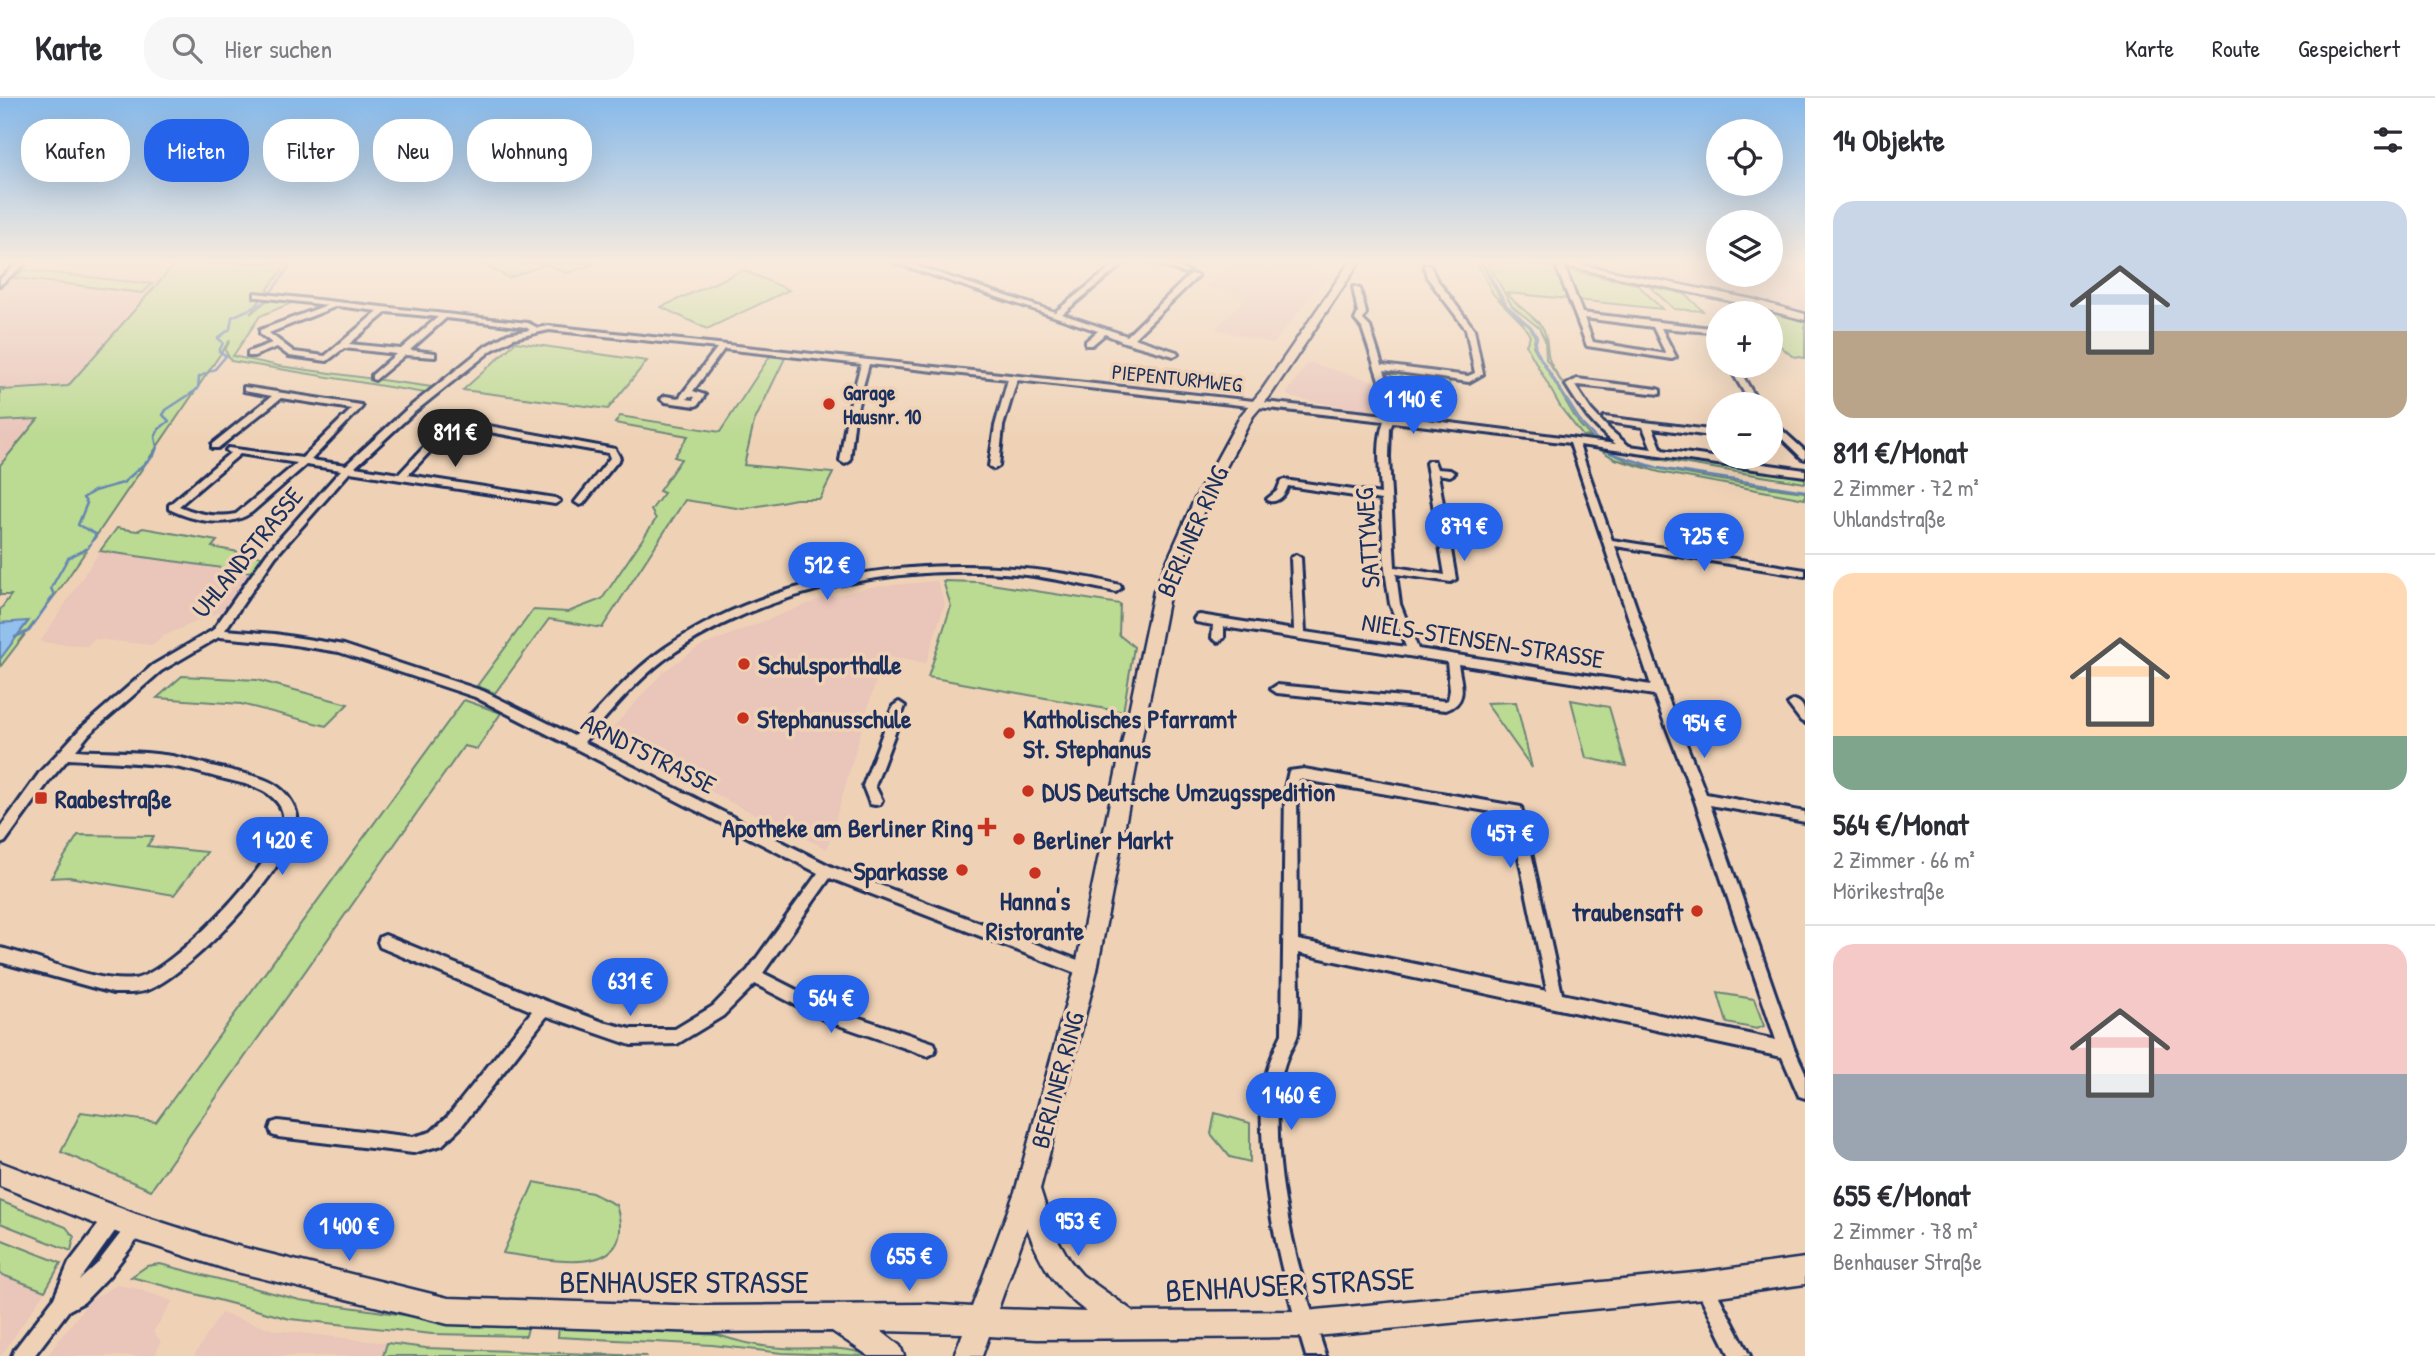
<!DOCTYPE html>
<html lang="de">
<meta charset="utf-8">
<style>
:root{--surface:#fff;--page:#f7f7f7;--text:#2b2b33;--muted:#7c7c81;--line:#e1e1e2;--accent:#2563eb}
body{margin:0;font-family:"Patrick Hand",sans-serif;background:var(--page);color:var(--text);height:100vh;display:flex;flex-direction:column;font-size:26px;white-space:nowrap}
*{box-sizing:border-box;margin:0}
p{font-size:23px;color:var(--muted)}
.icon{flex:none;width:38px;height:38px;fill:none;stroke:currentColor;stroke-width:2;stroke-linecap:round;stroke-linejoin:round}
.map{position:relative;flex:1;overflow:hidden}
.drawer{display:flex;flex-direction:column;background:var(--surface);width:630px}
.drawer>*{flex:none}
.top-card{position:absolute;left:21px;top:21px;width:665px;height:63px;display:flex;gap:14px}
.buttons{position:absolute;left:1706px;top:21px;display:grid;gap:14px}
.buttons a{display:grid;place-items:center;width:77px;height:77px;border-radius:50%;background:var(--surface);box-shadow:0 7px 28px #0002;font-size:35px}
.price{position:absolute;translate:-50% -60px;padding:0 16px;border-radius:24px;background:var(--accent);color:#fff;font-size:23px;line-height:46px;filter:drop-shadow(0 2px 4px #0008)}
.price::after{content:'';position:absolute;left:50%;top:42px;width:21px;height:16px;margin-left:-10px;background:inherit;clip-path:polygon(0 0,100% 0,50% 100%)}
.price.active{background:#222;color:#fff}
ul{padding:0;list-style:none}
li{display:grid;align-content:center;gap:14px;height:371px;padding:0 28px}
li+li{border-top:2px solid var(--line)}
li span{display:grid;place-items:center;height:217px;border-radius:21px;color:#555}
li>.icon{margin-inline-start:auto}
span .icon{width:126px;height:126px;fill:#fffc;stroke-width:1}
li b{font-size:30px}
h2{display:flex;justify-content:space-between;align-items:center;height:84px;padding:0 28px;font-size:30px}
.chip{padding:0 24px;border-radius:28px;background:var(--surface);box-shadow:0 7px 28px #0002;font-size:24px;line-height:63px}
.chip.active{background:var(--accent);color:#fff}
header{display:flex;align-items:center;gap:42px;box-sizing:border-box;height:98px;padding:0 35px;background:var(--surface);border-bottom:2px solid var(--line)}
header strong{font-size:33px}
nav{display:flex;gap:38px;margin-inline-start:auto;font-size:24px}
.search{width:490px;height:63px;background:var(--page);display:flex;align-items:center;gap:18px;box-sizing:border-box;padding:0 24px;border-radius:28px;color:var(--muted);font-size:26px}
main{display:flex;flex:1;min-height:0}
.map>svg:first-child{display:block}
.built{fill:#e9c5ba}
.green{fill:#bbda92;stroke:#6b8478;stroke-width:2}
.water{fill:#94c0ee;stroke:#6486b4;stroke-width:2}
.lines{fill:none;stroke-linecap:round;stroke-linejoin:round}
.stream{stroke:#6486b4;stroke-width:2.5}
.minor-casing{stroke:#1b2f5e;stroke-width:6}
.secondary-casing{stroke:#1b2f5e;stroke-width:5}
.minor{fill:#efd2b6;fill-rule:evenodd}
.secondary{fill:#efd2b6;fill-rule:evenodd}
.poi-dot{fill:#c8321e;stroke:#efd2b6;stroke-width:2.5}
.labels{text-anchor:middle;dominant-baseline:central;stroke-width:7;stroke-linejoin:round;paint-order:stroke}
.far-street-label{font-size:21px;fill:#1b2f5e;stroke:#efd2b6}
.far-poi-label{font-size:21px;font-weight:bold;fill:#1b2f5e;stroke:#efd2b6;text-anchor:start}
.street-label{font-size:26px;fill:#1b2f5e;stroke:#efd2b6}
.poi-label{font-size:26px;font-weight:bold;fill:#1b2f5e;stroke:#efd2b6;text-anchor:start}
.near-street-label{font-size:32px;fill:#1b2f5e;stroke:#efd2b6}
</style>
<header>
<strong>Karte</strong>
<div class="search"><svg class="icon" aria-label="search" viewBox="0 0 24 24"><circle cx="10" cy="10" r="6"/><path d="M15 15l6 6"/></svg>Hier suchen</div>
<nav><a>Karte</a><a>Route</a><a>Gespeichert</a></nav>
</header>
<main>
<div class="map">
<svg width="1805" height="1258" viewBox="0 0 1805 1258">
<rect width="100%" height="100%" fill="#efd2b6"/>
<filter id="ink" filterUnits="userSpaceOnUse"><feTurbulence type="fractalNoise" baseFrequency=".0143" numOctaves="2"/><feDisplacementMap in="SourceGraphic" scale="14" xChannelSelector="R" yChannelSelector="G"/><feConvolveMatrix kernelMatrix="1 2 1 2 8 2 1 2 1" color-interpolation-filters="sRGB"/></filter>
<g filter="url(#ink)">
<g class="built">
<polygon points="0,165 176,165 68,287 62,289 38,322 0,365 0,323 38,321 61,289 0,293"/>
<polygon points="1227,165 1301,165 1330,174 1273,246 1216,231 1246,199 1206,188"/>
<polygon points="1570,165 1718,165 1718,177 1771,177 1771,165 1805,165 1805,217 1710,193"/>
<polygon points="1308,264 1375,284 1378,305 1369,313 1290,299 1287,295"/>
<polygon points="100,453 252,474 226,511 161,539 153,547 94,541 87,548 40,544"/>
<polygon points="937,483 945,505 926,565 883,558 827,751 732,705 606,637 663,574 699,549 820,501 871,489"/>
<polygon points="0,1176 45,1193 1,1258 0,1258"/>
<polygon points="117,1187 134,1190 173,1203 153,1234 161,1243 155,1258 47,1258 89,1203"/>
<polygon points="221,1215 274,1232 387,1245 383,1258 194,1258"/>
</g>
<g class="green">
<polygon points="179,165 287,165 250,216 269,201 296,203 260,218 233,258 279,268 432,289 425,295 231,263 225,252 230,242 62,488 0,569 0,561 28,524 0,525 0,512 11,497 0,497 0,367 38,321 0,323 0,290 4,290 3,292 68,288 173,168"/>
<polygon points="480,165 597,165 566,175 546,166 509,180"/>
<polygon points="1477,165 1481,165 1505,208 1530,229 1535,239 1533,248 1579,326 1591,339 1583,338 1561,310 1526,247 1530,238 1523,226 1493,196"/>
<path d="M 1529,165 L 1555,170 L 1569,201 L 1507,195 C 1517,209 1532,216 1542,229 C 1549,239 1546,251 1549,261 C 1555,278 1594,329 1608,340 L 1586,321 L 1546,261 L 1545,242 L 1539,230 L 1512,208 L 1488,166 Z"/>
<polygon points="23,172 152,186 143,195 14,180"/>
<polygon points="743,172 789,192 707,231 661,209"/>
<polygon points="1568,172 1637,186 1662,211 1577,202 1566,175"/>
<polygon points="1649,188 1685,196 1703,213 1674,211"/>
<polygon points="1728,204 1805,223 1805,260 1792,258 1771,240 1771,215 1741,215"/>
<polygon points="516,244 647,263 608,311 463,292"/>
<polygon points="770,258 785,260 754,324 744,367 833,375 820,401 796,401 743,411 685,402 602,530 549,521 495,595 477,588 533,512 568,514 602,501 656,421 651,412 664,395 659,393 681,361 674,359 688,338 615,325 620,318 720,334"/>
<polygon points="1396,275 1448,281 1452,297 1396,291 1391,277"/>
<path d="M 1597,350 C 1610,351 1622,363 1637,366 C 1692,378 1749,387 1805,394 L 1805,401 L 1659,374 L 1615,361 Z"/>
<polygon points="1642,356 1805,379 1805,385 1650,360"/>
<polygon points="117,430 137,433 143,430 217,443 212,449 265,459 251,474 100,453"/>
<polygon points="943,483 978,484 1120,506 1119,537 1134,549 1123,614 928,579 951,508"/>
<polygon points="182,578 257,582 348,606 326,628 241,606 157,600"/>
<polygon points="464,602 501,615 477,651 464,648 151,1092 61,1054 81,1014 156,1024"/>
<polygon points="1571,602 1609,609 1626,668 1586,660"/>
<polygon points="1516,604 1532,670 1486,605"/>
<polygon points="78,737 154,738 147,748 207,754 174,797 69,779 51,780"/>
<polygon points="1718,895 1754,901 1764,928 1757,931 1727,925"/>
<polygon points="1215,1015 1250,1025 1250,1064 1230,1059 1211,1036"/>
<path d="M 534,1084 L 592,1095 L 616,1107 C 641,1185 546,1161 503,1155 Z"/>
<polygon points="0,1103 66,1129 74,1139 71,1153 0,1125"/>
<polygon points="0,1141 61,1165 45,1193 0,1176"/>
<polygon points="160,1166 300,1202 439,1222 529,1225 526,1238 432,1236 290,1221 131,1179 147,1168"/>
<path d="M 559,1227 L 718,1237 C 739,1244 760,1249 783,1250 C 811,1252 843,1246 870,1258 L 782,1255 L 712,1247 L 558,1239 Z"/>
<polygon points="387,1245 426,1250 647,1258 383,1258"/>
</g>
<polygon class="water" points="28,523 0,561 0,525"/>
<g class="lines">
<g class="stream">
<polyline points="1482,165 1507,208 1531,229 1537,239 1535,248 1541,261 1582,326 1610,355 1658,370 1805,393"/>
<polyline points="15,539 29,533 54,497 51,490 68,460 88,450 96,436 78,427 87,405 83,400 94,393 123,385 154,357 157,349 155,339 159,331 169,323 163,317 166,312 198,291 199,279 215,271 226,258 219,253 223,245 218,240 230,231 232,219 263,205 292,165"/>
</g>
<defs>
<g id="minor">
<polygon points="18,165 26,165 0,187 0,181"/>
<polygon points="896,165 907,165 1055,214 1117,165 1124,165 1062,216 1127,238 1191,176 1198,178 1134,240 1177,254 1178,256 1174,258 1124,244 1105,236 1092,247 1086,247 1086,243 1098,233"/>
<polygon points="1153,165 1164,165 1189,173 1185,175"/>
<path d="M 1559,165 L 1566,165 L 1565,170 L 1582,215 L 1711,230 L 1715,232 L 1711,234 L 1661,230 L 1676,259 L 1672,261 L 1587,248 L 1557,170 ZM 1584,220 L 1653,229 L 1666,256 L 1593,244 Z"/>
<path d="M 1424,167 L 1430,167 L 1435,179 L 1474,231 L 1483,276 L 1469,284 L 1384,272 L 1397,312 L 1395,318 L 1616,346 C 1594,330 1580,310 1566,287 L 1577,281 L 1657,291 L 1660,292 L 1660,296 L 1578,287 L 1575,288 L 1591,312 L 1610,332 L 1629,348 L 1652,351 L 1643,329 L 1607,324 L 1603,321 L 1604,319 L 1718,333 L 1718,339 L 1653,330 L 1662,352 L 1805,372 L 1805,378 L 1579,347 L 1612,442 L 1805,472 L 1805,478 L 1615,448 L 1665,593 L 1706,696 L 1805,714 L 1805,724 L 1710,707 L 1794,950 L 1805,974 L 1805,1000 L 1799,998 L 1782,959 L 1298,855 C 1298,880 1301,911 1298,935 C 1297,942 1292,948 1289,955 C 1283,969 1279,985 1278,1001 C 1274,1088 1299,1177 1326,1258 L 1306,1258 C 1286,1191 1268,1122 1263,1052 C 1262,1030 1260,1008 1264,987 C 1267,969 1274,952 1282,936 L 1285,690 L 1289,673 L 1304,671 L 1521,709 L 1562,896 L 1776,942 L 1694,700 L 1654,597 L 1458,566 C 1461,586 1469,604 1446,612 L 1277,595 L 1271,591 L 1277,587 L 1445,603 L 1448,602 L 1450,592 L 1447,564 L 1224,529 L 1224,540 L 1218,544 L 1212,540 L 1213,527 L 1196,524 L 1194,521 L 1196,518 L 1200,517 L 1294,532 L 1291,460 L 1296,457 L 1301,460 L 1305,534 L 1406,549 L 1390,506 L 1385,472 L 1381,402 L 1288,388 C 1285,397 1278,405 1269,403 L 1267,401 L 1277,393 L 1281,383 L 1284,382 L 1381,396 C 1380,373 1376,345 1384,323 L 1017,282 L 1003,328 L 999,368 L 994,371 L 989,368 L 995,328 L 1008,281 L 869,266 L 855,318 L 850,363 L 845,366 L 840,363 L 847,318 L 861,266 L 724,251 L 693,293 L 705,297 L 698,307 L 695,308 L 665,304 L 661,301 L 665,298 L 679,300 L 717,250 L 549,232 L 514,240 L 492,252 L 412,316 L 355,369 L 399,376 L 445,327 L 461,323 L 615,351 L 620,360 L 583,406 L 580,407 L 575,404 L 610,360 L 608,355 L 461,329 L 451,331 L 408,377 L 555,400 L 560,403 L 555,406 L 350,374 L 275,459 L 225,532 L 275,536 L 344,547 L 483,593 L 574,638 C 602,608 630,574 665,550 C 791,463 974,451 1120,487 L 1121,490 L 1116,494 C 1083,487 1050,479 1016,476 C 901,466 771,489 675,554 C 639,578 612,613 584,644 L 832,769 L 1091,867 L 1093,872 L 1091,877 L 1086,879 L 830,780 L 763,875 L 836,912 L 934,945 L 936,950 L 934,955 L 928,958 L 827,923 L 755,886 L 723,918 L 677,946 L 631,947 L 547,918 L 460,1030 L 442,1047 L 413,1055 L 278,1039 L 272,1037 L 270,1031 L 272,1025 L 278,1023 L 413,1039 L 431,1034 L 448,1018 L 532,913 L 380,849 L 378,844 L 380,839 L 385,837 L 390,839 L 546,903 L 603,924 L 631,931 L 675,931 L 713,908 L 748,872 L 818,775 L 475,599 L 339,554 L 275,544 L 219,539 L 161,573 L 89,636 L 76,652 C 107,654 141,653 172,658 C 191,662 210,668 229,672 C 248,677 268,679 283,693 C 291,701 299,714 297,726 C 287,773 193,872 150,891 C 138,896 125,895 113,895 L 0,864 L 0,850 C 39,858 96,886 134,881 C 171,876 280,761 283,723 C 284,716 282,710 277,704 C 264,688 244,686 225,681 C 206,677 187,670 168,668 C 135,664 101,663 68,661 L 50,682 L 5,744 L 0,746 L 0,730 L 40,674 L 60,653 L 81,630 L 153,567 L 213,532 L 267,455 L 341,372 L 306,367 L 252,414 C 228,431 194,423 169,411 L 169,407 L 230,355 L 226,352 L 228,350 L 302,360 L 352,311 L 281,300 L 218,350 L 212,350 L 212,346 L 272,298 L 244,293 L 244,289 L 361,307 L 362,309 L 311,362 L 346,367 L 406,312 L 486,248 L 508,236 L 530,232 L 526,229 L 446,220 L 410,252 L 435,255 L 435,259 L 405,257 L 375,282 L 372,281 L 372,277 L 396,256 L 344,250 L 327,263 L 289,258 L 277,249 L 254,258 L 248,258 L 248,254 L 272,245 L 260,236 L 260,232 L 327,207 L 258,199 L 255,199 L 255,195 L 528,225 L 538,230 L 549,228 L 1386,317 L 1389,312 L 1362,230 L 1355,222 L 1358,215 L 1353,189 L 1360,191 L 1366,215 L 1363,222 L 1370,229 L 1382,267 L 1468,278 L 1475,275 L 1466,231 L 1427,179 ZM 337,208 L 378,213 L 325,258 L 294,254 L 269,235 ZM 387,214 L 438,219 L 401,251 L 349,246 ZM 689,298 L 695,299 L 693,302 L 687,301 ZM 1393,324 L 1570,345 L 1651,587 L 1418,551 L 1400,506 L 1396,476 L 1451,484 L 1456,481 L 1438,376 L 1450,378 L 1455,375 L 1450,372 L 1437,371 L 1434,363 L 1428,363 L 1426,365 L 1445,477 L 1395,469 L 1389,359 L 1390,330 ZM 240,356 L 297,365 L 236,416 C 217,420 197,416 179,408 ZM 1299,681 L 1510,717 L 1547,893 L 1298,842 L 1297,690 Z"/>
<polygon points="1735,275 1741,275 1759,306 1751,306 1734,277"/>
<polygon points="1771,322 1805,353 1805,361 1802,360 1771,330"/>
<path d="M 1794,602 C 1805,605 1805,615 1805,625 L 1801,623 L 1788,606 Z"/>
<polygon points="899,604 905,608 875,688 882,702 880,706 875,707 870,706 863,688 893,608"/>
<polygon points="114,1111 120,1114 123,1120 120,1126 80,1182 97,1166 130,1123 136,1120 142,1123 145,1129 142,1135 109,1178 84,1204 69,1212 34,1258 12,1258 15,1251 54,1200 69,1165 108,1114"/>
<polygon points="1704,1178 1710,1181 1750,1258 1730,1258 1695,1187 1698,1181"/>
</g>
<g id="secondary">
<path d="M 1349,165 L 1359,165 L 1270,298 L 1253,318 L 1207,405 L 1170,493 L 1097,872 L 1040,1091 L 1054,1135 L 1070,1163 L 1082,1177 L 1134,1214 L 1306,1213 L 1704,1174 L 1805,1160 L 1805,1186 L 1704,1200 L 1306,1239 L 1037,1241 L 989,1238 L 982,1258 L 954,1258 L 963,1235 L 881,1233 L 900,1248 L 904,1258 L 869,1258 L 832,1233 L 705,1234 L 448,1226 L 229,1172 L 136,1142 L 0,1088 L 0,1064 L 136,1116 L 229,1146 L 448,1200 L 705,1208 L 925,1206 L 972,1209 L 1016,1091 L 1075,872 L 1154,493 L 1193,405 L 1241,317 L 1262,292 ZM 1027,1129 C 1039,1164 1056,1192 1087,1214 L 998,1211 Z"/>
<polygon points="1553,165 1572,165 1751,201 1805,216 1805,222 1749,207"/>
</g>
</defs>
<use href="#minor" class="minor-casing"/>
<use href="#secondary" class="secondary-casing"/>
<use href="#minor" class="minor"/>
<use href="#secondary" class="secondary"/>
</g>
</g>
<linearGradient id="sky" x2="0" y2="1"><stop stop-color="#86b9ea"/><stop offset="0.48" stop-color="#f8ebde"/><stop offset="1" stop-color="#f8ebde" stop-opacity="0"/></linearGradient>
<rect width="1805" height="341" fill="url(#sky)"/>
<g class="poi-dot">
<circle cx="829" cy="306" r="7"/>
<circle cx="744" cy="566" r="7"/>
<circle cx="743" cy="620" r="7"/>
<circle cx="1009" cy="635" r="7"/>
<circle cx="1028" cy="693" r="7"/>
<rect x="34" y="693" width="14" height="14" rx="3.5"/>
<path d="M983.5 718.5h7v7h7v7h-7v7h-7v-7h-7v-7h7z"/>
<circle cx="1019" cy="741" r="7"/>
<circle cx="962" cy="772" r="7"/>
<circle cx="1035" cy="775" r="7"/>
<circle cx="1697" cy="813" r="7"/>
</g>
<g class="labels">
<g class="far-street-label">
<text transform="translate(1177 280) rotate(6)">PIEPENTURMWEG</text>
</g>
<g class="far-poi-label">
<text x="843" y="294">Garage<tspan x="843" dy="24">Hausnr. 10</tspan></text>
</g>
<g class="street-label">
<text transform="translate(1192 433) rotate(-66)">BERLINER RING</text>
<text transform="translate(1367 440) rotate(-94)">SATTYWEG</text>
<text transform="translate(247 454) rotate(-51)">UHLANDSTRASSE</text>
<text transform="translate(1483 542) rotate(9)">NIELS-STENSEN-STRASSE</text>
<text transform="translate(649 655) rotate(27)">ARNDTSTRASSE</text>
<text transform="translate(1057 982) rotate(-75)">BERLINER RING</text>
</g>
<g class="poi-label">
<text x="758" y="566">Schulsporthalle</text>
<text x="757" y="620">Stephanusschule</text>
<text x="1023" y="620">Katholisches Pfarramt<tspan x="1023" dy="30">St. Stephanus</tspan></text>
<text x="1042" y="693">DUS Deutsche Umzugsspedition</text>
<text x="55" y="700">Raabestraße</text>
<text x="973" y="729" text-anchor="end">Apotheke am Berliner Ring</text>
<text x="1033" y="741">Berliner Markt</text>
<text x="948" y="772" text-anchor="end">Sparkasse</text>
<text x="1035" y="802" text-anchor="middle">Hanna's<tspan x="1035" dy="30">Ristorante</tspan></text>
<text x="1683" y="813" text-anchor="end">traubensaft</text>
</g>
<g class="near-street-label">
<text x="684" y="1183">BENHAUSER STRASSE</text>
<text transform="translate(1290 1186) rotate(-3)">BENHAUSER STRASSE</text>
</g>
</g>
</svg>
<div class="buttons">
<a><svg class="icon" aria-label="locate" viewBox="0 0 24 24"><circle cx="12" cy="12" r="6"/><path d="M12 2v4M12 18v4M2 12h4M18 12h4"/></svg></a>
<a><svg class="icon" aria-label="layers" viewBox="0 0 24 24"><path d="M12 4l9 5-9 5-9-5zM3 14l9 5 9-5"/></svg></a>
<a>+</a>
<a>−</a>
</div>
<b class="price" style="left:1413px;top:338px">1 140 €</b>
<b class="price active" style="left:455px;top:371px">811 €</b>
<b class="price" style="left:1464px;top:465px">879 €</b>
<b class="price" style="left:1704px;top:475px">725 €</b>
<b class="price" style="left:827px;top:504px">512 €</b>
<b class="price" style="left:1704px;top:662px">954 €</b>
<b class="price" style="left:1510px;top:772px">457 €</b>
<b class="price" style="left:282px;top:779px">1 420 €</b>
<b class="price" style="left:630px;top:920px">631 €</b>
<b class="price" style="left:831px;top:937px">564 €</b>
<b class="price" style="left:1291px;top:1034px">1 460 €</b>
<b class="price" style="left:1078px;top:1160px">953 €</b>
<b class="price" style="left:349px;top:1165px">1 400 €</b>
<b class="price" style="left:909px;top:1195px">655 €</b>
<div class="top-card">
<a class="chip">Kaufen</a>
<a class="chip active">Mieten</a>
<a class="chip">Filter</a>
<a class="chip">Neu</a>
<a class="chip">Wohnung</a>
</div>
</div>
<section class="drawer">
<h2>14 Objekte<svg class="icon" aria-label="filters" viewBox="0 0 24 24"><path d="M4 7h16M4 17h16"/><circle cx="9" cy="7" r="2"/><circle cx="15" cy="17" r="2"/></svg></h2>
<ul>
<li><span style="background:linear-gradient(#c9d6e8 60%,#b9a48a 0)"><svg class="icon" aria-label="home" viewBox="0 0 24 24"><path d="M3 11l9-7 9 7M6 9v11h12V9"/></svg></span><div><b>811 €/Monat</b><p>2 Zimmer · 72 m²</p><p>Uhlandstraße</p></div></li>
<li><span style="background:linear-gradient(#ffd9b3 75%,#7fa58c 0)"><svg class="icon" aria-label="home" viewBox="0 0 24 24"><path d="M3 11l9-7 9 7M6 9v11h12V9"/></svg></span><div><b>564 €/Monat</b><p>2 Zimmer · 66 m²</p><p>Mörikestraße</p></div></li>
<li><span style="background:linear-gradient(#f6c9c9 60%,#9aa5b1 0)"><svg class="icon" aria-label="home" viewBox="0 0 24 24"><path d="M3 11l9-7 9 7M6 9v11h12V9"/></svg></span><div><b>655 €/Monat</b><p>2 Zimmer · 78 m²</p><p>Benhauser Straße</p></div></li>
</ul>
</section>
</main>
